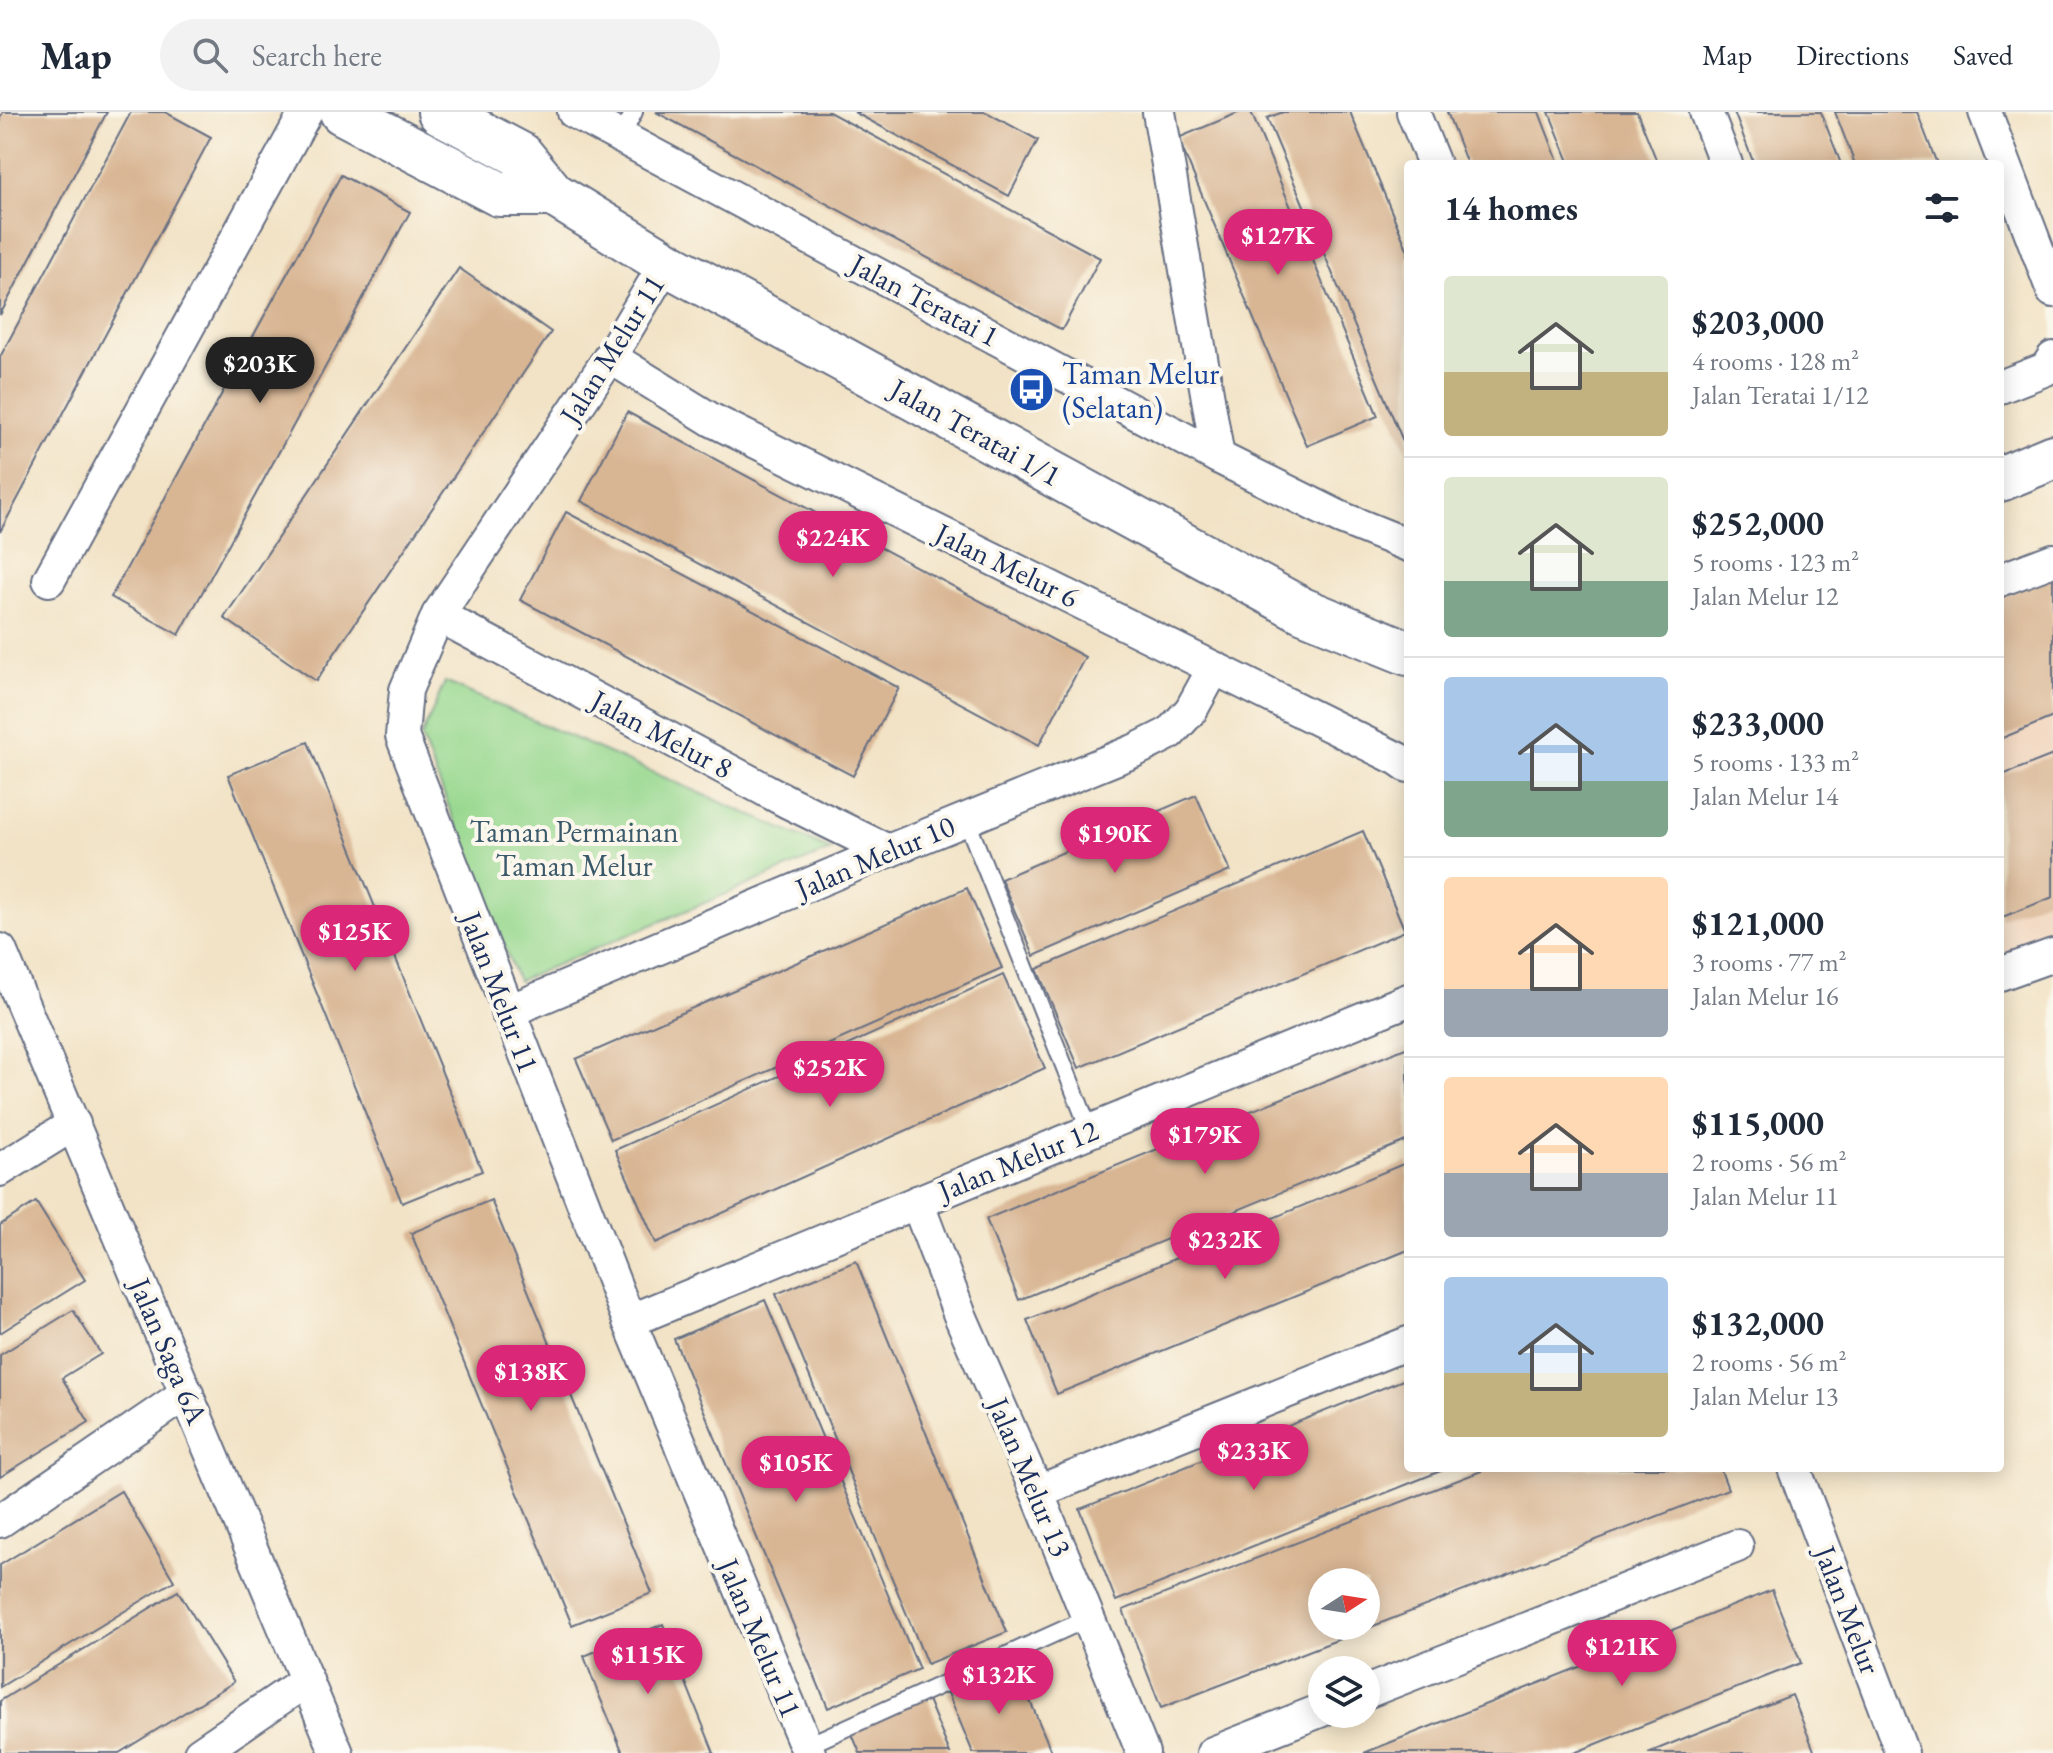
<!DOCTYPE html>
<meta charset="utf-8">
<style>
:root{--surface:#fff;--page:#f2f2f3;--text:#1f2937;--muted:#747a83;--line:#e0e1e3;--accent:#db2777}
body{margin:0;font-family:"EB Garamond",serif;background:var(--page);color:var(--text);height:100vh;display:flex;flex-direction:column;font-size:30px;white-space:nowrap}
*{box-sizing:border-box;margin:0}
p{font-size:26px;color:var(--muted)}
.icon{flex:none;width:44px;height:44px;fill:none;stroke:currentColor;stroke-width:2;stroke-linecap:round;stroke-linejoin:round}
.map{position:relative;flex:1;overflow:hidden}
.panel{position:absolute;left:1404px;top:48px;width:600px;height:1312px;display:flex;flex-direction:column;background:var(--surface);border-radius:8px;box-shadow:0 4px 20px #0003}
.panel>*{flex:none}
.needle{width:52px;rotate:78deg}
.controls{position:absolute;left:1308px;top:1456px;display:grid;gap:16px}
.controls a{display:grid;place-items:center;width:72px;height:72px;border-radius:50%;background:var(--surface);box-shadow:0 4px 20px #0003;font-size:40px}
.price{position:absolute;translate:-50% -68px;padding:0 18px;border-radius:28px;background:var(--accent);color:#fff;font-size:26px;line-height:52px;filter:drop-shadow(0 2px 4px #0008)}
.price::after{content:'';position:absolute;left:50%;top:48px;width:24px;height:18px;margin-left:-12px;background:inherit;clip-path:polygon(0 0,100% 0,50% 100%)}
.price.active{background:#222;color:#fff}
ul{padding:0;list-style:none}
li{display:flex;align-items:center;gap:24px;height:200px;padding:0 40px}
li+li{border-top:2px solid var(--line)}
li span{display:grid;place-items:center;flex:none;width:224px;height:160px;border-radius:8px;color:#555}
li>.icon{margin-inline-start:auto}
span .icon{width:96px;height:96px;fill:#fffc;stroke-width:1}
li b{font-size:34px}
h2{display:flex;justify-content:space-between;align-items:center;height:96px;padding:0 40px;font-size:34px}
header{display:flex;align-items:center;gap:48px;box-sizing:border-box;height:112px;padding:0 40px;background:var(--surface);border-bottom:2px solid var(--line)}
header strong{font-size:38px}
nav{display:flex;gap:44px;margin-inline-start:auto;font-size:28px}
.search{width:560px;height:72px;background:var(--page);display:flex;align-items:center;gap:20px;box-sizing:border-box;padding:0 28px;border-radius:44px;color:var(--muted);font-size:30px}
.map>svg:first-child{display:block}
.built{fill:#f1d5bd}
.green{fill:#98d88f;stroke:#5a8476;stroke-width:2}
.building{fill:#d8b593;fill-rule:evenodd}
.lines{fill:none;stroke-linecap:round;stroke-linejoin:round}
.lane-casing{stroke:#666e82;stroke-width:20}
.street-casing{stroke:#666e82;stroke-width:36}
.secondary-casing{stroke:#666e82;stroke-width:48}
.lane{stroke:#fff;stroke-width:16}
.street{stroke:#fff;stroke-width:32}
.secondary{stroke:#fff;stroke-width:44}
.labels{text-anchor:middle;dominant-baseline:central;stroke-width:8;stroke-linejoin:round;paint-order:stroke}
.street-label{font-size:30px;fill:#1b2f5e;stroke:#fbf7ec}
.transit-label{font-size:30px;fill:#164399;stroke:#fbf7ec;text-anchor:start}
.park-label{font-size:30px;fill:#3a596a;stroke:#fbf7ec}
</style>
<header>
<strong>Map</strong>
<div class="search"><svg class="icon" aria-label="search" viewBox="0 0 24 24"><circle cx="10" cy="10" r="6"/><path d="M15 15l6 6"/></svg>Search here</div>
<nav><a>Map</a><a>Directions</a><a>Saved</a></nav>
</header>
<div class="map">
<svg width="2053" height="1641" viewBox="0 0 2053 1641">
<rect width="100%" height="100%" fill="#fbf7ec"/>
<filter id="ink" filterUnits="userSpaceOnUse"><feTurbulence type="fractalNoise" baseFrequency=".0125" numOctaves="2"/><feDisplacementMap in="SourceGraphic" scale="16" xChannelSelector="R" yChannelSelector="G"/><feConvolveMatrix kernelMatrix="1 2 1 2 8 2 1 2 1" color-interpolation-filters="sRGB"/></filter>
<filter id="wash" filterUnits="userSpaceOnUse"><feTurbulence type="fractalNoise" baseFrequency=".006" numOctaves="4" result="noise"/><feDisplacementMap in="SourceGraphic" scale="32" xChannelSelector="R" yChannelSelector="G"/><feGaussianBlur stdDeviation="1.8" result="paint"/><feColorMatrix in="noise" values="0 0 0 0 0 0 0 0 0 0 0 0 0 0 0 0 0 1.4 0 .05"/><feComposite in="paint" operator="in"/></filter>
<g filter="url(#wash)">
<rect width="100%" height="100%" fill="#f2e3c6"/>
<polygon class="built" points="2053,465 2053,828 2000,847 2000,485"/>
<polygon class="green" points="445,570 831,738 518,869 421,625"/>
<g id="blocks">
<g class="building">
<polygon points="3,0 107,0 0,203 0,6"/>
<polygon points="131,0 165,0 211,25 0,420 0,245"/>
<polygon points="656,0 829,0 1100,146 1062,218"/>
<polygon points="854,0 986,0 1038,28 1009,84"/>
<polygon points="1240,0 1251,0 1378,304 1307,334 1178,26"/>
<polygon points="1283,0 1350,0 1408,139 1408,341 1267,6"/>
<polygon points="1447,0 1539,0 1559,52 1467,52"/>
<polygon points="1549,0 1637,0 1658,52 1570,52"/>
<polygon points="1734,0 1821,0 1841,52 1754,52"/>
<polygon points="1835,0 1917,0 1937,52 1855,52"/>
<polygon points="341,63 410,100 179,523 111,485"/>
<polygon points="459,156 551,220 316,569 224,506"/>
<polygon points="627,300 1085,545 1039,633 581,389"/>
<polygon points="566,400 899,576 853,664 520,488"/>
<polygon points="2053,464 2053,605 2000,627 2000,486"/>
<polygon points="308,630 482,1059 402,1091 228,663"/>
<polygon points="2053,643 2053,785 2000,806 2000,664"/>
<polygon points="1196,683 1230,759 1034,844 1001,767"/>
<polygon points="1363,719 1405,819 1079,956 1037,857"/>
<polygon points="967,776 1002,856 611,1028 576,947"/>
<polygon points="1003,863 1045,956 656,1131 615,1038"/>
<polygon points="1408,935 1408,1028 1019,1188 986,1107"/>
<polygon points="1408,1050 1408,1138 1057,1282 1027,1208"/>
<polygon points="491,1088 652,1481 572,1513 411,1121"/>
<polygon points="36,1090 85,1168 0,1221 0,1113"/>
<polygon points="856,1149 1007,1520 927,1552 776,1182"/>
<polygon points="765,1188 919,1557 828,1596 674,1227"/>
<polygon points="73,1198 101,1242 62,1266 89,1310 0,1365 0,1243"/>
<polygon points="1408,1266 1408,1356 1448,1356 1116,1489 1080,1397"/>
<path d="M 1489,1356 L 1720,1356 L 1728,1377 L 1161,1596 L 1123,1498 ZM 1322,1470 L 1366,1470 L 1366,1514 L 1322,1514 Z"/>
<polygon points="121,1379 174,1469 0,1575 0,1453"/>
<polygon points="1772,1478 1801,1551 1714,1585 1574,1641 1364,1641"/>
<polygon points="178,1479 234,1570 119,1641 0,1641 0,1589"/>
<polygon points="663,1512 688,1576 714,1641 623,1641 596,1576 584,1544"/>
<polygon points="1015,1553 1052,1641 973,1641 948,1581"/>
<polygon points="926,1583 950,1641 860,1641 849,1615"/>
<polygon points="1792,1583 1815,1641 1648,1641 1692,1623"/>
</g>
</g>
</g>
<g filter="url(#ink)">
<use href="#blocks" fill-opacity="0" stroke="#666e82" stroke-width="2"/>
<g class="lines">
<defs>
<g id="lane">
<polyline points="621,25 634,0"/>
<polyline points="966,707 1090,1019"/>
<polyline points="806,1634 1089,1506"/>
</g>
<g id="street">
<polyline points="574,0 1218,345 1341,406 1408,433"/>
<polyline points="1159,0 1218,345"/>
<polyline points="1413,0 1434,52"/>
<polyline points="1706,0 1726,52"/>
<polyline points="1985,0 2053,179"/>
<polyline points="666,151 610,245 438,503 406,578 402,624 629,1209 809,1641"/>
<polyline points="610,245 712,308 1398,647 1408,654"/>
<polyline points="2000,275 2046,257 2053,246"/>
<polyline points="49,468 306,0"/>
<polyline points="2000,468 2053,448"/>
<polyline points="438,503 788,690 888,739"/>
<polyline points="0,838 337,1641"/>
<polyline points="2000,862 2053,843"/>
<polyline points="507,900 888,739 1134,639 1170,621 1191,598 1214,556"/>
<polyline points="0,1058 74,1012"/>
<polyline points="917,1090 959,1201 1037,1380 1143,1641"/>
<polyline points="629,1209 1408,888"/>
<polyline points="1794,1356 1902,1641"/>
<polyline points="1037,1380 1408,1231"/>
<polyline points="0,1409 187,1281"/>
<polyline points="1366,1580 1737,1434"/>
<polyline points="200,1641 307,1568"/>
<polyline points="1213,1641 1322,1598"/>
</g>
<g id="secondary">
<polyline points="342,0 499,82 553,82"/>
<polyline points="440,0 521,43 553,82 666,151 1302,498 1408,541"/>
<polyline points="2000,367 2053,345"/>
</g>
</defs>
<use href="#lane" class="lane-casing"/>
<use href="#street" class="street-casing"/>
<use href="#secondary" class="secondary-casing"/>
<use href="#lane" class="lane"/>
<use href="#street" class="street"/>
<use href="#secondary" class="secondary"/>
</g>
</g>
<defs>
<symbol id="bus-disc" viewBox="-11 -11 22 22"><circle r="9.5" fill="#1a4fb4" stroke="#fbf7ec"/><path d="M-5-6H5V4H4V6H2V4H-2V6H-4V4H-5ZM-3.5-4V0h7V-4ZM-3.5 1.2v1.5H-2V1.2ZM2 1.2v1.5H3.5V1.2Z" fill="#fff"/></symbol>
</defs>
<g fill-rule="evenodd">
<use href="#bus-disc" x="1006" y="252" width="51" height="51"/>
</g>
<g class="labels">
<g class="street-label">
<text transform="translate(925 188) rotate(28)">Jalan Teratai 1</text>
<text transform="translate(612 237) rotate(-58)">Jalan Melur 11</text>
<text transform="translate(976 320) rotate(29)">Jalan Teratai 1/1</text>
<text transform="translate(1007 453) rotate(26)">Jalan Melur 6</text>
<text transform="translate(662 622) rotate(28)">Jalan Melur 8</text>
<text transform="translate(875 745) rotate(-23)">Jalan Melur 10</text>
<text transform="translate(500 880) rotate(69)">Jalan Melur 11</text>
<text transform="translate(1018 1048) rotate(-22)">Jalan Melur 12</text>
<text transform="translate(169 1239) rotate(67)">Jalan Saga 6A</text>
<text transform="translate(1030 1365) rotate(67)">Jalan Melur 13</text>
<text transform="translate(1848 1498) rotate(69)">Jalan Melur</text>
<text transform="translate(760 1526) rotate(67)">Jalan Melur 11</text>
</g>
<g class="transit-label">
<text x="1062" y="261">Taman Melur<tspan x="1062" dy="34">(Selatan)</tspan></text>
</g>
<g class="park-label">
<text x="574" y="719">Taman Permainan<tspan x="574" dy="34">Taman Melur</tspan></text>
</g>
</g>
</svg>
<div class="controls">
<a><svg class="needle" viewBox="-14 -14 28 28"><path d="M0-13l5 13h-10z" fill="#e53935"/><path d="M0 13l5-13h-10z" fill="#747a83"/></svg></a>
<a><svg class="icon" aria-label="layers" viewBox="0 0 24 24"><path d="M12 4l9 5-9 5-9-5zM3 14l9 5 9-5"/></svg></a>
</div>
<b class="price" style="left:1278px;top:165px">$127K</b>
<b class="price active" style="left:260px;top:293px">$203K</b>
<b class="price" style="left:833px;top:467px">$224K</b>
<b class="price" style="left:1115px;top:763px">$190K</b>
<b class="price" style="left:355px;top:861px">$125K</b>
<b class="price" style="left:830px;top:997px">$252K</b>
<b class="price" style="left:1205px;top:1064px">$179K</b>
<b class="price" style="left:1225px;top:1169px">$232K</b>
<b class="price" style="left:531px;top:1301px">$138K</b>
<b class="price" style="left:1254px;top:1380px">$233K</b>
<b class="price" style="left:796px;top:1392px">$105K</b>
<b class="price" style="left:1622px;top:1576px">$121K</b>
<b class="price" style="left:648px;top:1584px">$115K</b>
<b class="price" style="left:999px;top:1604px">$132K</b>
<section class="panel">
<h2>14 homes<svg class="icon" aria-label="filters" viewBox="0 0 24 24"><path d="M4 7h16M4 17h16"/><circle cx="9" cy="7" r="2"/><circle cx="15" cy="17" r="2"/></svg></h2>
<ul>
<li><span style="background:linear-gradient(#dfe7d0 60%,#c2b280 0)"><svg class="icon" aria-label="home" viewBox="0 0 24 24"><path d="M3 11l9-7 9 7M6 9v11h12V9"/></svg></span><div><b>$203,000</b><p>4 rooms · 128 m²</p><p>Jalan Teratai 1/12</p></div></li>
<li><span style="background:linear-gradient(#dfe7d0 65%,#7fa58c 0)"><svg class="icon" aria-label="home" viewBox="0 0 24 24"><path d="M3 11l9-7 9 7M6 9v11h12V9"/></svg></span><div><b>$252,000</b><p>5 rooms · 123 m²</p><p>Jalan Melur 12</p></div></li>
<li><span style="background:linear-gradient(#a9c7e8 65%,#7fa58c 0)"><svg class="icon" aria-label="home" viewBox="0 0 24 24"><path d="M3 11l9-7 9 7M6 9v11h12V9"/></svg></span><div><b>$233,000</b><p>5 rooms · 133 m²</p><p>Jalan Melur 14</p></div></li>
<li><span style="background:linear-gradient(#ffd9b3 70%,#9aa5b1 0)"><svg class="icon" aria-label="home" viewBox="0 0 24 24"><path d="M3 11l9-7 9 7M6 9v11h12V9"/></svg></span><div><b>$121,000</b><p>3 rooms · 77 m²</p><p>Jalan Melur 16</p></div></li>
<li><span style="background:linear-gradient(#ffd9b3 60%,#9aa5b1 0)"><svg class="icon" aria-label="home" viewBox="0 0 24 24"><path d="M3 11l9-7 9 7M6 9v11h12V9"/></svg></span><div><b>$115,000</b><p>2 rooms · 56 m²</p><p>Jalan Melur 11</p></div></li>
<li><span style="background:linear-gradient(#a9c7e8 60%,#c2b280 0)"><svg class="icon" aria-label="home" viewBox="0 0 24 24"><path d="M3 11l9-7 9 7M6 9v11h12V9"/></svg></span><div><b>$132,000</b><p>2 rooms · 56 m²</p><p>Jalan Melur 13</p></div></li>
</ul>
</section>
</div>
